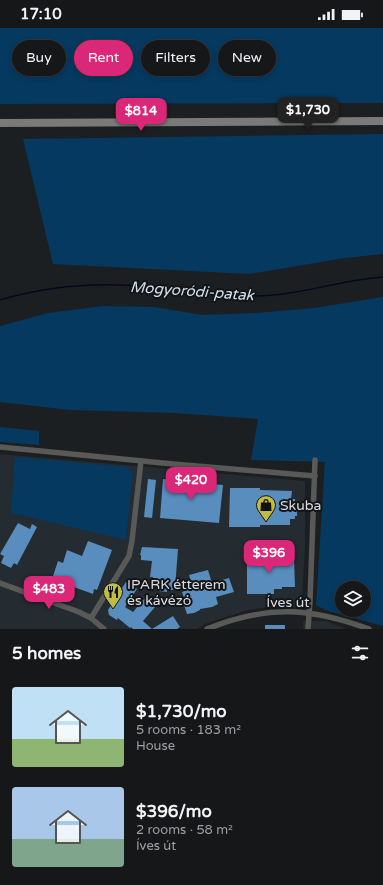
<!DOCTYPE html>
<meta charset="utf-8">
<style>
:root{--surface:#151719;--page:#222426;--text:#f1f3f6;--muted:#9d9fa2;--line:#343638;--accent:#db2777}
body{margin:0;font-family:"Varela Round",sans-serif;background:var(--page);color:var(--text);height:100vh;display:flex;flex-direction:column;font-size:15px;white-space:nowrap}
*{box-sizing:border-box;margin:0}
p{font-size:13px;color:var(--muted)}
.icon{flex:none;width:22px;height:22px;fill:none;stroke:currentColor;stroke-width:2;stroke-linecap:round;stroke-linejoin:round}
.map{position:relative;height:601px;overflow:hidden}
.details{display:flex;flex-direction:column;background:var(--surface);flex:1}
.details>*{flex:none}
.guide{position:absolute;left:12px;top:12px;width:359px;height:36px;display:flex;gap:8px}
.fabs{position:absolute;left:335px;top:553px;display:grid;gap:8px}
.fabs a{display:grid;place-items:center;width:36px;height:36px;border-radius:50%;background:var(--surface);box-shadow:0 2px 6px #0003,0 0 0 1px var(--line);font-size:20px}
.price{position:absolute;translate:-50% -34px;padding:0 9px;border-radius:8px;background:var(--accent);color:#fff;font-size:13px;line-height:26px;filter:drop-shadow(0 1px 2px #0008)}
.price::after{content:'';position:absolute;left:50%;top:24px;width:12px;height:9px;margin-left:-6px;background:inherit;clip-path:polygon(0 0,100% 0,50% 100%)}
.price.selected{background:#222;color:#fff}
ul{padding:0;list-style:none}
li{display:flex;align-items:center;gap:12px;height:100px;padding:0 12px}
li span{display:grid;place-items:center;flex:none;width:112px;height:80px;border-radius:4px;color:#555}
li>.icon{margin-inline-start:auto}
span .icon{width:48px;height:48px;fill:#fffc;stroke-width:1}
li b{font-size:17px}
h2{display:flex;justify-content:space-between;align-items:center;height:48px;padding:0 12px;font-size:17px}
.pill{padding:0 14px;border-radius:18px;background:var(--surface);box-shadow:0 2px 6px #0003,0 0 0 1px var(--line);font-size:14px;line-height:36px}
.pill.selected{background:var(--accent);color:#fff}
.status{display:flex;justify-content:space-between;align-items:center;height:28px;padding:0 20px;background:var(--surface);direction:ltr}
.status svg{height:11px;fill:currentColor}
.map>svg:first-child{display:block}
.built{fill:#242b31}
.green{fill:#053960;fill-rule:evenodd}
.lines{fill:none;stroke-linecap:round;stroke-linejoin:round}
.stream{stroke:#000a1f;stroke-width:1.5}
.building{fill:#588dbe}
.street{stroke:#595957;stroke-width:5.5}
.secondary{stroke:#7a7a78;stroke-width:8}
.labels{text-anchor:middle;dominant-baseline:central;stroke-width:4;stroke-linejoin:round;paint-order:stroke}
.poi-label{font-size:14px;fill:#dadcde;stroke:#131518;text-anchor:start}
.street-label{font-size:14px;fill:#dadcde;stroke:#131518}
.water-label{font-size:15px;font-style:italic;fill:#d3e2f0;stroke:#131518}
</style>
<div class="status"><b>17:10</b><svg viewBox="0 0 49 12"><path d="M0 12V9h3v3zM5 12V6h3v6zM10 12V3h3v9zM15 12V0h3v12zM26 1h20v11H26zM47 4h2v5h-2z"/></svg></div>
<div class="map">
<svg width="383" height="601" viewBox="0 0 383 601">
<rect width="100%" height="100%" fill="#1c1f21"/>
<g class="built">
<polygon points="0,426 305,453 305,516 302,572 299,579 268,579 248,582 204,596 197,601 0,601"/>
<polygon points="303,593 326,593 346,601 303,601"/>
</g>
<g class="green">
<polygon points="0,0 383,0 383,75 0,76"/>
<polygon points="383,106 383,226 345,230 249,246 53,236 23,111"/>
<path d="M 383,269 L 383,598 L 325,582 L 316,577 L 325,434 L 251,432 L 258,391 L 175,385 L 70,382 L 0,374 L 0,298 L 48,285 L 103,278 L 154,279 L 202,287 L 256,285 L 314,280 ZM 342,560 L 364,560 L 364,582 L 342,582 Z"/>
<polygon points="0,399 39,403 39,417 0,414"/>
<polygon points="15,429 129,439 129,443 133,444 126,512 11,485"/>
</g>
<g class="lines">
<path class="stream" d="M 0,272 C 38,261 78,256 117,257 C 162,258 206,267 251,268 C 296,269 338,252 383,249"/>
</g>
<g class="building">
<polygon points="148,451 156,452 152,490 144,489"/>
<polygon points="163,451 223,457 219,495 160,490"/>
<polygon points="230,460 260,460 260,462 292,463 291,471 295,471 295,474 297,474 297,488 295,488 295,491 290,491 290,497 260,497 260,499 229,499"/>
<polygon points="18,495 30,501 32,496 37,499 17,537 14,535 11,540 1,535 4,528 0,526"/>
<polygon points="88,513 112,522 97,562 94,561 93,566 52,551 58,533 63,535 67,522 82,528"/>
<polygon points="142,519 178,521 175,560 174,560 173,562 167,562 167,564 159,563 159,562 157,561 157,559 152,558 153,549 150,549 152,533 141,532 141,527 140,527"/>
<polygon points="247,527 274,527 274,529 294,529 295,559 282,559 282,561 274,561 274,566 247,566"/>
<polygon points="208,542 212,555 229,550 234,564 216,569 218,576 212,579 200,581 200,582 194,585 187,586 184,577 186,576 182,564 193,560 189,547"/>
<polygon points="126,554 137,561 125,579 133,584 145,570 155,579 143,593 152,601 133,601 131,599 130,600 118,590 117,592 109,587 108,582"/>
<polygon points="173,588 180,599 177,601 152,601"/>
<rect x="265" y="597" width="20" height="4"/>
</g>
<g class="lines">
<g class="street">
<polyline points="0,419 173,436 315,448"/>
<polyline points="0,555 79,584 91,590 104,601"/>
<polyline points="91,590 129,528 132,513 141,433"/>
<path d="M 207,601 C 267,577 309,579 369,601"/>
<polyline points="308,601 310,573 315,432"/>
</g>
<polyline class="secondary" points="0,95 383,93"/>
</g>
<defs>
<symbol id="shop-pin" viewBox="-11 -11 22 30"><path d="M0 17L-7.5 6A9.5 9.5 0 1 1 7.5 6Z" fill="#c1bd40" stroke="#131518"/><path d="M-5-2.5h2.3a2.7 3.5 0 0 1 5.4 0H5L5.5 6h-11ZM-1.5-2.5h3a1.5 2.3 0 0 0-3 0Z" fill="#111"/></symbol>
<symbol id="restaurant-pin" viewBox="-11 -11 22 30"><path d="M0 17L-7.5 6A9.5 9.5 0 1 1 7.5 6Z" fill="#c1bd40" stroke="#131518"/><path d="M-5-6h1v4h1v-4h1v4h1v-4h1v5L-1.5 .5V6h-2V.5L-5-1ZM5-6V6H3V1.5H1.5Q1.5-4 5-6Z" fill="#111"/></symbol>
</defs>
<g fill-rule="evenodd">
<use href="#shop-pin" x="255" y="466" width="22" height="30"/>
<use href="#restaurant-pin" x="102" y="553" width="22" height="30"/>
</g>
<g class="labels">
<g class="poi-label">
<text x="280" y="477">Skuba</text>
<text x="127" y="556">IPARK étterem<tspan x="127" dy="16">és kávézó</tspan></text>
</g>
<g class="street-label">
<text x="288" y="574">Íves út</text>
</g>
<g class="water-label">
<text transform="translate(192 263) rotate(4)">Mogyoródi-patak</text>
</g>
</g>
</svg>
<div class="fabs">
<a><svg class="icon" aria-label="layers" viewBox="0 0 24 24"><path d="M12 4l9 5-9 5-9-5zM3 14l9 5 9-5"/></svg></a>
</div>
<b class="price selected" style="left:308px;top:103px">$1,730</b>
<b class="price" style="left:141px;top:104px">$814</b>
<b class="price" style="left:191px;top:473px">$420</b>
<b class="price" style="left:269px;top:546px">$396</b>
<b class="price" style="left:49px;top:582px">$483</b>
<div class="guide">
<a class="pill">Buy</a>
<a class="pill selected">Rent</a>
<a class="pill">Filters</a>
<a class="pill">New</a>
</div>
</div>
<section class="details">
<h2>5 homes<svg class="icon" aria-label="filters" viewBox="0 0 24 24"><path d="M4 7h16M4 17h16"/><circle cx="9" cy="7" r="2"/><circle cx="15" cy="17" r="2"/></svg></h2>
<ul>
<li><span style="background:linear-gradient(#bfe0f5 65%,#8fb573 0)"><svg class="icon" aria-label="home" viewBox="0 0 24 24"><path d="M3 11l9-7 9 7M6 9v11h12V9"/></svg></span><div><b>$1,730/mo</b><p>5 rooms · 183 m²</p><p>House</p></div></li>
<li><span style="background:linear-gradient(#a9c7e8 65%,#7fa58c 0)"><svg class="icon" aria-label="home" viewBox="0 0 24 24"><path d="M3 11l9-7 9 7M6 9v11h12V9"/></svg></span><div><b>$396/mo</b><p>2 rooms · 58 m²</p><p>Íves út</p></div></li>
</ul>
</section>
